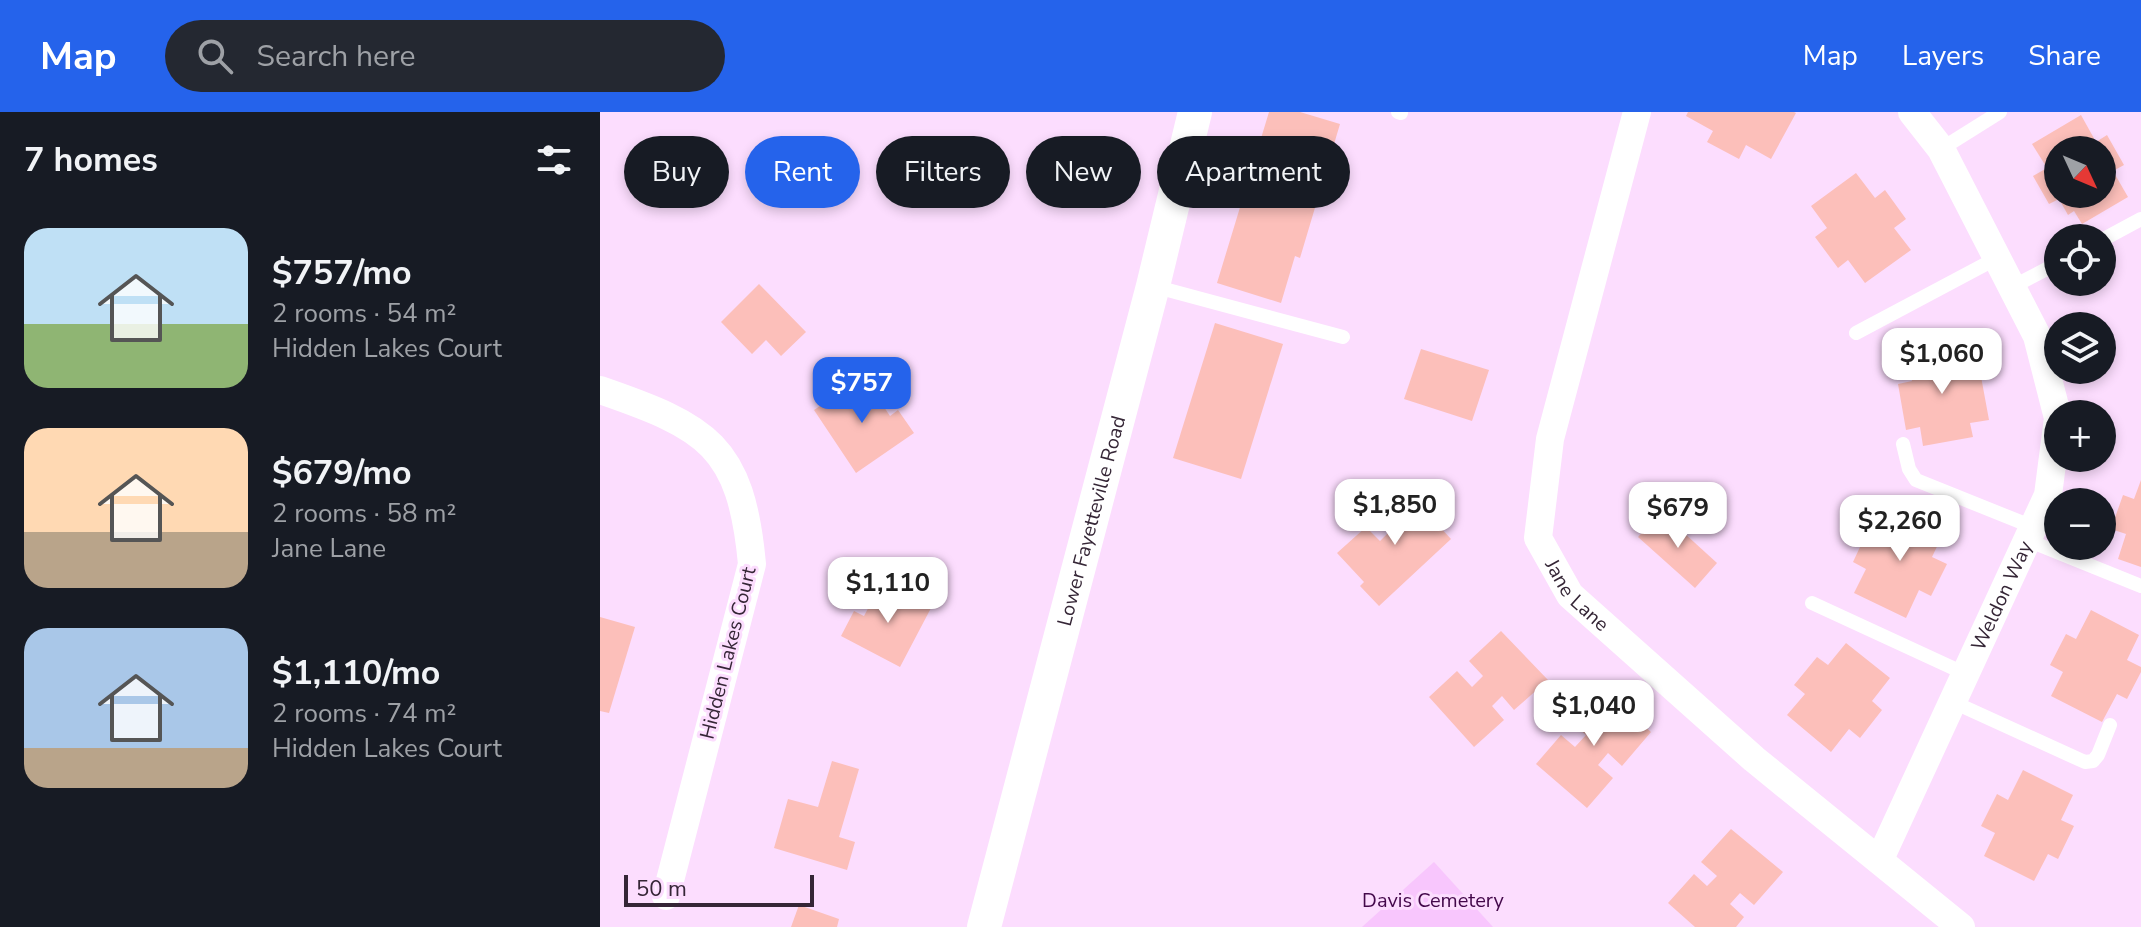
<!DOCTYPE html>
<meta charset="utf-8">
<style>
:root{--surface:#171b24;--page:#242831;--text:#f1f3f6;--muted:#9ea1a6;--accent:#2563eb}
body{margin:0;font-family:"Nunito Sans",sans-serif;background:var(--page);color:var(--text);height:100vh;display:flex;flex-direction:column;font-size:30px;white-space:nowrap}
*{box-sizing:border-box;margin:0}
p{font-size:26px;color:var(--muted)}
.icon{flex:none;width:44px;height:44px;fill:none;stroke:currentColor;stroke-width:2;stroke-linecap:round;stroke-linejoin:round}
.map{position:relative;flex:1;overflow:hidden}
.sheet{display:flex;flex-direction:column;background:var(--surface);width:600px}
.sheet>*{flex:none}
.top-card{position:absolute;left:24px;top:24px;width:760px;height:72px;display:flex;gap:16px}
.needle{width:52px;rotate:134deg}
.tools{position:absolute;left:1444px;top:24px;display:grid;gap:16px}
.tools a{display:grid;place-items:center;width:72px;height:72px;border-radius:50%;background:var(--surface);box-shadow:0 4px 12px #0003;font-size:40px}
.scale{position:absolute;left:24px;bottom:20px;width:190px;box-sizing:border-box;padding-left:8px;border:4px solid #352636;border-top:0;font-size:22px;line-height:28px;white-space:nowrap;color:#352636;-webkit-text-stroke:6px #fcddfe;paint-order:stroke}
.price{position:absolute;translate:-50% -68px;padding:0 18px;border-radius:16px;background:#fff;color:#222;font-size:26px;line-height:52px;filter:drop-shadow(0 2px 4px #0008)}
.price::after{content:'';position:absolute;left:50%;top:48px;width:24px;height:18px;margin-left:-12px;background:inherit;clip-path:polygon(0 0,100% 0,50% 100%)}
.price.active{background:var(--accent);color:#fff}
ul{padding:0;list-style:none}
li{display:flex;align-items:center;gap:24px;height:200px;padding:0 24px}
li span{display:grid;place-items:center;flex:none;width:224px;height:160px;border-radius:24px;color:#555}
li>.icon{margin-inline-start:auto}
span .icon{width:96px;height:96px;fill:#fffc;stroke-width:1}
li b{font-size:34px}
h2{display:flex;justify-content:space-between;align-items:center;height:96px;padding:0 24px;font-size:34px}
.tag{padding:0 28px;border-radius:36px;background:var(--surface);box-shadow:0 4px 12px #0003;font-size:28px;line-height:72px}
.tag.active{background:var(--accent);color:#fff}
header{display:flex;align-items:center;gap:48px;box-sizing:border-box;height:112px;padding:0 40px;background:var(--accent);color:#fff}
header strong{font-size:38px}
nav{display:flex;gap:44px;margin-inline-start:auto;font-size:28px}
.search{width:560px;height:72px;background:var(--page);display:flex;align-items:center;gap:20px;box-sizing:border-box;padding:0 28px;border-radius:44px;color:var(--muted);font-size:30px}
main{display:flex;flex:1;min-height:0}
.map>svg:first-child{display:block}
.green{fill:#f8c6fd}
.building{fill:#fcbfba;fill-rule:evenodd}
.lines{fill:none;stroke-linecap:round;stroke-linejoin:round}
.service{stroke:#fff;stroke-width:14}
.minor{stroke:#fff;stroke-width:28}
.tertiary{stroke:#fff;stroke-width:34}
.labels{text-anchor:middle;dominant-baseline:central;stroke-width:6;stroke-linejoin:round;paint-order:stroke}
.street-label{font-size:20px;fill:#352636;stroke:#fcddfe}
.park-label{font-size:20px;fill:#43084a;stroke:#fcddfe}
</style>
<header>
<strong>Map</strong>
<div class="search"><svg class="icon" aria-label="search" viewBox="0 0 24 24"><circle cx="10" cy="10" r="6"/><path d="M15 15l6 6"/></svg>Search here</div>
<nav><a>Map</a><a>Layers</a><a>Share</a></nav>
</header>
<main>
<section class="sheet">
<h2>7 homes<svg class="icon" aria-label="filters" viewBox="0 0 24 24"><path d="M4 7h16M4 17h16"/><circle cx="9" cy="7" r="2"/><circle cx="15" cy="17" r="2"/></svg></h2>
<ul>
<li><span style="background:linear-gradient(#bfe0f5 60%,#8fb573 0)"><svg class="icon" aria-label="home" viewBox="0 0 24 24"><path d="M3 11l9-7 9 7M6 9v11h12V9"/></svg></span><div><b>$757/mo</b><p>2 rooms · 54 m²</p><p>Hidden Lakes Court</p></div></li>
<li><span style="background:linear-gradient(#ffd9b3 65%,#b9a48a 0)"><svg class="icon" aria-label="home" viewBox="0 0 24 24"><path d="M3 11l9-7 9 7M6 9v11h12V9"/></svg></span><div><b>$679/mo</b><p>2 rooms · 58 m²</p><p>Jane Lane</p></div></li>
<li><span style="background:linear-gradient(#a9c7e8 75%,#b9a48a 0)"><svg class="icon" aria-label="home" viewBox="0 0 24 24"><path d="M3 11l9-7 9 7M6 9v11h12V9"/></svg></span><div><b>$1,110/mo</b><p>2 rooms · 74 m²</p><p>Hidden Lakes Court</p></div></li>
</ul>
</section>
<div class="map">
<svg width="1541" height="815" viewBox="0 0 1541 815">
<rect width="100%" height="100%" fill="#fcddfe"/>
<polygon class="green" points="834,750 893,815 762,815"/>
<g class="building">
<polygon points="669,0 700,0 740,12 700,146 695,144 681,191 617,171"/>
<polygon points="1088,0 1194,0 1196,1 1171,47 1146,33 1139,47 1107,30 1113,19 1086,4"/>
<path d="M 1481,3 L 1496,30 L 1507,23 L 1524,53 L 1513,59 L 1528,85 L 1482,112 L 1474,99 L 1468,103 L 1459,87 L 1449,92 L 1433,64 L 1447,56 L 1432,32 ZM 1458,38 L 1502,38 L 1502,82 L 1458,82 Z"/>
<polygon points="1256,61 1275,86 1285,78 1306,107 1294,116 1311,138 1265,171 1248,148 1238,156 1215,125 1227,116 1211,94"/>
<polygon points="159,172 206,220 181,244 166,228 152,242 121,210"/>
<polygon points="615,211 683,232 641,367 573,346"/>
<polygon points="1362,232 1368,262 1380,259 1389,308 1370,311 1373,325 1323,334 1320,315 1306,318 1298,272 1312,269 1307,241"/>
<polygon points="821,237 889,258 872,309 804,287"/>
<polygon points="264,265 290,304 298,298 314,321 256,361 214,298"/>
<polygon points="1541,368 1541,455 1518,447 1526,422 1511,417 1523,383 1534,387"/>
<polygon points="810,373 830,395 825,399 851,427 779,494 760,474 764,470 737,441 766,415 780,429 790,419 777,404"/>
<polygon points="1294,396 1344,420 1332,445 1347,452 1331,484 1319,478 1306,506 1254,481 1266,457 1253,450 1268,418 1280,424"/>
<polygon points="1061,400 1117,451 1095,476 1038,425"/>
<polygon points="282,470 331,496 300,555 241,524 254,499 264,504"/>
<polygon points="1491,498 1539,523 1527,548 1541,555 1541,560 1527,587 1517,582 1502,610 1451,584 1463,560 1450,553 1466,522 1476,527"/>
<polygon points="0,505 35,515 9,601 0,599"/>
<polygon points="901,519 948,568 914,598 902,584 892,594 904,608 874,635 829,585 857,559 872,575 883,564 869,549"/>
<polygon points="1246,531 1290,566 1272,589 1282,598 1260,626 1249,617 1231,640 1187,603 1205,582 1194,573 1217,545 1228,553"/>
<polygon points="1000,576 1051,620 1022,654 1008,641 998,653 1013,666 987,696 936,652 961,623 975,635 986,623 971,610"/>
<polygon points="232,649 259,657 239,725 255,730 247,758 174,736 188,687 218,695"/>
<polygon points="1423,658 1473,683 1461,708 1474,714 1458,747 1448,742 1434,769 1384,744 1395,721 1381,714 1397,682 1408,688"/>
<polygon points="1131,717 1183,760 1154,793 1140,781 1130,792 1144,805 1136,815 1095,815 1068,791 1094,762 1107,774 1117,764 1101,750"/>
<polygon points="199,793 239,807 237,815 191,815"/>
</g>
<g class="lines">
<g class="service">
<polyline points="798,0 801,1"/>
<polyline points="1341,37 1400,0"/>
<polyline points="1502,128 1541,107"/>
<polyline points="553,174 743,225"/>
<polyline points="1412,175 1458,151"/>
<polyline points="1256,221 1397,146"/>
<polyline points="1303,332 1309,357 1316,368 1433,415"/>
<polyline points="1427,428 1541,474"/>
<polyline points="1212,491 1366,562"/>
<polyline points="1353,590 1485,650 1493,649 1498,643 1510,613"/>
</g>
<g class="minor">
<path id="s1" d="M 1037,0 L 950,327 L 938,426 L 970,483 L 1154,647 L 1361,815"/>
<path d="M 0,278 C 107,315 141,333 152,452 L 66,784"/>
<path id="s2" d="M 1280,747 L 1448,383 L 1458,306 L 1437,224 L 1341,37 L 1312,0"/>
</g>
<path class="tertiary" id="s3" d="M 384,815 L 553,174 L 595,0"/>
</g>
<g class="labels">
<g class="street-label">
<text stroke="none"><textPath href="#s3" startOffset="420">Lower Fayetteville Road</textPath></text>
<text stroke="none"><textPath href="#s1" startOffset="508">Jane Lane</textPath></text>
<text stroke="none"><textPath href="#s2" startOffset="290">Weldon Way</textPath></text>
<text transform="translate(128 541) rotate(-76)">Hidden Lakes Court</text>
</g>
<g class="park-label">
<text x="833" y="788">Davis Cemetery</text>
</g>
</g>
</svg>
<div class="tools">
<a><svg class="needle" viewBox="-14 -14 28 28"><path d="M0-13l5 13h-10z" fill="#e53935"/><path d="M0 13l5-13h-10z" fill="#9ea1a6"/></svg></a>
<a><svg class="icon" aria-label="locate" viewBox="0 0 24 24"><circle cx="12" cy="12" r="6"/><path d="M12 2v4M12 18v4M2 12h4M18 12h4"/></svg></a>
<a><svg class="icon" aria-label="layers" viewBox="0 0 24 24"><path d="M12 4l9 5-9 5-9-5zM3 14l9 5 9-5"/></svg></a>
<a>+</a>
<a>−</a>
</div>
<div class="scale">50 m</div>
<b class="price" style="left:1342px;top:284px">$1,060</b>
<b class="price active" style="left:262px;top:313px">$757</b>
<b class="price" style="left:795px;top:435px">$1,850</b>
<b class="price" style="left:1078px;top:438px">$679</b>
<b class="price" style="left:1300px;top:451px">$2,260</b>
<b class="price" style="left:288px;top:513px">$1,110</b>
<b class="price" style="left:994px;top:636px">$1,040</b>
<div class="top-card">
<a class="tag">Buy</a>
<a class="tag active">Rent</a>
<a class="tag">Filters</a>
<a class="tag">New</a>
<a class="tag">Apartment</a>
</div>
</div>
</main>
